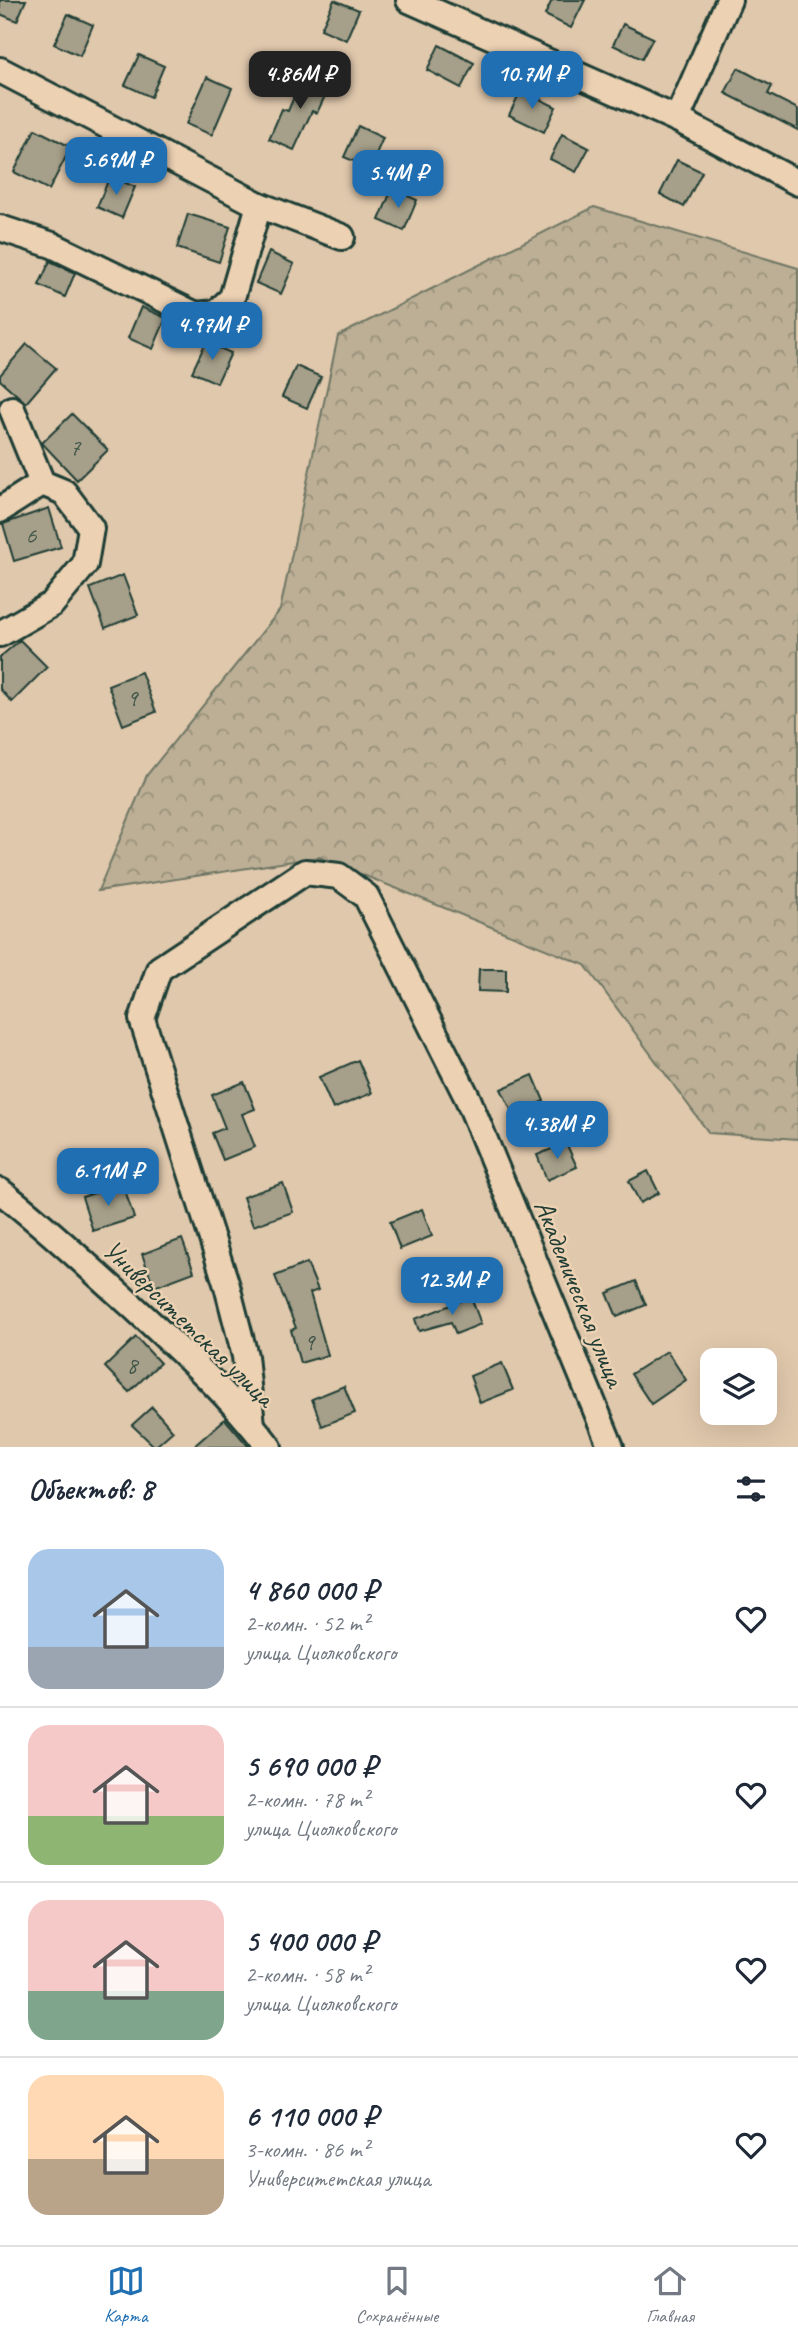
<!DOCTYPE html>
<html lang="ru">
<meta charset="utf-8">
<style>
:root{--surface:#fff;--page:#f2f2f3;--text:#1f2937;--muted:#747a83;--line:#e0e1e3;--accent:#1f6fb2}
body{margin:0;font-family:Caveat,sans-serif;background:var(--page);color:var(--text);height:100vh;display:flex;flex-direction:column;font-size:26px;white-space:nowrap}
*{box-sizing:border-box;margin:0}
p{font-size:23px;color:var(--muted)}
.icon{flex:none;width:38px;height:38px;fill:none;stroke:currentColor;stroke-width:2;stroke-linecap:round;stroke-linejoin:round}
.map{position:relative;height:1447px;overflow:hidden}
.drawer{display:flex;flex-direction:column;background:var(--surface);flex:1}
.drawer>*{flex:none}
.tools{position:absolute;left:700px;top:1348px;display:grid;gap:14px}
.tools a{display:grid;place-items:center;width:77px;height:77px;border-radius:14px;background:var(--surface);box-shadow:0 7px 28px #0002;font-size:35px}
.price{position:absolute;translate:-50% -60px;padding:0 16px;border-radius:14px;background:var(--accent);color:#fff;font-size:23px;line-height:46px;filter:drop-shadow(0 2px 4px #0008)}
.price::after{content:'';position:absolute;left:50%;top:42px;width:21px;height:16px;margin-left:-10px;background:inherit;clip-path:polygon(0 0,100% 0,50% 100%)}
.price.active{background:#222;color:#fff}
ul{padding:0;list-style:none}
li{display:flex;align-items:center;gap:21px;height:175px;padding:0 28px}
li+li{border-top:2px solid var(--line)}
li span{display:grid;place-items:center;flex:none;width:196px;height:140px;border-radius:21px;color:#555}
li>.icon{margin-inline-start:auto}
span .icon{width:84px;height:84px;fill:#fffc;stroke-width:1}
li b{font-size:30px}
h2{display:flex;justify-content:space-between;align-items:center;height:84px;padding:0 28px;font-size:30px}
.tab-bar{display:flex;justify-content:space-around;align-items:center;height:98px;border-top:2px solid var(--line);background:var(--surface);font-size:19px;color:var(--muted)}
.tab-bar a{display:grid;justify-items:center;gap:4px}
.tab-bar .active{color:var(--accent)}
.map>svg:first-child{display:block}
.forest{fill:url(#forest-crowns);stroke:#6e7664;stroke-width:2}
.building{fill:#a69f89;stroke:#1f3d34;stroke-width:2}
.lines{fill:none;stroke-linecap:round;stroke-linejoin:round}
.minor-casing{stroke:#1f3d34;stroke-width:30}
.minor{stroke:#ecd1b3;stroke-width:24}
.labels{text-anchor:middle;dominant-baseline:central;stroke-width:5;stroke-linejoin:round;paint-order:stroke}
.number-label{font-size:24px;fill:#415649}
.street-label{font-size:28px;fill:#1f3d34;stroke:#ecd1b3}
</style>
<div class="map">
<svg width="798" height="1447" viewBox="0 0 798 1447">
<defs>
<pattern id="forest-crowns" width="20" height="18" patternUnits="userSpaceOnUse" patternTransform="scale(1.75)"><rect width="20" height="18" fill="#bcaf95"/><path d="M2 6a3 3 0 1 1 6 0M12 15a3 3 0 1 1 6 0" fill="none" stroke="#98907a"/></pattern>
</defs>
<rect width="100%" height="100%" fill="#e0c8ac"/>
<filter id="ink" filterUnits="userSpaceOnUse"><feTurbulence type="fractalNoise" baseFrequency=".0143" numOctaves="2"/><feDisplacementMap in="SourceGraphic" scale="14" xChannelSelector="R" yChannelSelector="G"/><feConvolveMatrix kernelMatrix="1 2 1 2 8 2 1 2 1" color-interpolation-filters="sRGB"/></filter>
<g filter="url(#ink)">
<polygon class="forest" points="594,207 798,268 798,1139 709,1133 585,965 319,857 98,891 147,775 280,610 338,336"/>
<g class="building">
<polygon points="0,0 26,0 17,21 0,14"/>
<polygon points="334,0 359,10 346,40 321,29"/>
<polygon points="552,0 585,0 571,28 545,15"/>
<polygon points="68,14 93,25 80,56 54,44"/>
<polygon points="623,24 653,38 642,59 613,45"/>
<polygon points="439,45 474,63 461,88 427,70"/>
<polygon points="139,55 164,66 151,97 125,85"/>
<polygon points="738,68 772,86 768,94 798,109 798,130 725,93"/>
<polygon points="305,71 331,83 317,113 312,111 294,150 269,139 282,109 288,111"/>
<polygon points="207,77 232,88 212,135 186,124"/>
<polygon points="521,90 556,107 544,132 509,115"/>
<polygon points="358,126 383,138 370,168 344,157"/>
<polygon points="35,129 71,147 49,190 14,172"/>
<polygon points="562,134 589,148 576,172 550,159"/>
<polygon points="677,160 702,172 684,207 660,194"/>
<polygon points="110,176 135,187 122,218 97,207"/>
<polygon points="392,189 417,200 404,231 379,220"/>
<polygon points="188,214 230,227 219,262 177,248"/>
<polygon points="269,252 294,264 281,294 256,283"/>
<polygon points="50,261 75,273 65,297 39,285"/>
<polygon points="141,307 166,318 153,349 128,338"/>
<polygon points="206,342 231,353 217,383 192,372"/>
<polygon points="27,344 56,368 26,403 0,380 0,375"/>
<polygon points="296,366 321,377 307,408 282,397"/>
<polygon points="72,414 108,450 77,480 42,443"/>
<polygon points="49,508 61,547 14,561 3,524"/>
<polygon points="123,575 138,615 105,628 90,588"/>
<polygon points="20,640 47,667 12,702 0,689 0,657"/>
<polygon points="141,672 156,712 123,725 108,685"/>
<polygon points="479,969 506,969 506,992 478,991"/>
<polygon points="358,1060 372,1093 333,1109 319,1077"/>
<polygon points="533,1075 544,1101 513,1114 501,1089"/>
<polygon points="244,1082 255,1109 242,1114 255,1147 223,1160 212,1133 225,1128 212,1095"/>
<polygon points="566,1143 577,1167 547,1180 537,1155"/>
<polygon points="648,1171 659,1193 640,1203 629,1181"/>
<polygon points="283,1183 293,1212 253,1226 243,1197"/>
<polygon points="123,1184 134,1218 93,1231 82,1197"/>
<polygon points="422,1209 432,1236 400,1249 390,1222"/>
<polygon points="182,1239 194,1272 154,1287 142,1254"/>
<polygon points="307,1263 318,1290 310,1293 328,1355 300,1363 291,1330 296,1328 275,1276"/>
<polygon points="636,1281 646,1305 617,1317 607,1293"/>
<polygon points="471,1297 481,1324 456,1334 451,1322 419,1331 415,1319"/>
<polygon points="136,1337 160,1363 129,1392 105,1367"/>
<polygon points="667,1351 686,1380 651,1404 631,1374"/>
<polygon points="502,1363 513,1390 480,1403 470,1376"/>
<polygon points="344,1386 355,1413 322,1426 312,1399"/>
<polygon points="152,1407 173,1431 155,1447 132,1425"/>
<polygon points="225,1419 249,1447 193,1447"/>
</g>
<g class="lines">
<defs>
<g id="minor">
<polyline points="409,0 677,119 798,183"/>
<polyline points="0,70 259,205 342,237"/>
<polyline points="677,119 729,0"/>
<polyline points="0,228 52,245 196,315 216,313 232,298 259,205"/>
<polyline points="0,510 42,483"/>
<polyline points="0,634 52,604 85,564 91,528 64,492 42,483 12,409"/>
<path d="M 0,1191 C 46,1226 87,1266 130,1304 C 179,1349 229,1394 269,1447"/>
<polyline points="252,1425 245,1356 227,1286 142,1019 159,969 305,872 339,876 366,896 468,1099 611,1447"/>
</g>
</defs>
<use href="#minor" class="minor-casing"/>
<use href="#minor" class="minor"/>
</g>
</g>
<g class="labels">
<g class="number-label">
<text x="75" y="447">7</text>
<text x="31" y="535">6</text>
<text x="132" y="698">9</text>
<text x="309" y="1342">9</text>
<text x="132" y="1365">8</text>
</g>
<g class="street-label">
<text transform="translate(580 1293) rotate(68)">Академическая улица</text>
<text transform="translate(189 1323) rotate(44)">Университетская улица</text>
</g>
</g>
</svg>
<div class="tools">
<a><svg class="icon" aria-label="layers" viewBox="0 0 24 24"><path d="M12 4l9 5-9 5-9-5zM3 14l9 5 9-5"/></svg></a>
</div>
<b class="price active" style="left:300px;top:111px">4.86M ₽</b>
<b class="price" style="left:532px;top:111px">10.7M ₽</b>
<b class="price" style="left:116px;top:197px">5.69M ₽</b>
<b class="price" style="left:398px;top:210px">5.4M ₽</b>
<b class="price" style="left:212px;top:362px">4.97M ₽</b>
<b class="price" style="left:557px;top:1161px">4.38M ₽</b>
<b class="price" style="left:108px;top:1208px">6.11M ₽</b>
<b class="price" style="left:452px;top:1317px">12.3M ₽</b>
</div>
<section class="drawer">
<h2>Объектов: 8<svg class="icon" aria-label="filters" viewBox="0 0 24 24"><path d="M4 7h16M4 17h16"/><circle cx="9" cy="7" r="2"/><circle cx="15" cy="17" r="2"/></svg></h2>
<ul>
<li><span style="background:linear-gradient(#a9c7e8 70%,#9aa5b1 0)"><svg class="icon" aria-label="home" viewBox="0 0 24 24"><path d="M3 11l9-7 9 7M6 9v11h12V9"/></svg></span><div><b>4 860 000 ₽</b><p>2-комн. · 52 m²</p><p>улица Циолковского</p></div><svg class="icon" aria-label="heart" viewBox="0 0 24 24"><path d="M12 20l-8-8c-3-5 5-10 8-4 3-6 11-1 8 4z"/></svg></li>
<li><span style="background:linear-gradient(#f6c9c9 65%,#8fb573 0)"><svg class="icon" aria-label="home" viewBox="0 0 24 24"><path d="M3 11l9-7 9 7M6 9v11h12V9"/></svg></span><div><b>5 690 000 ₽</b><p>2-комн. · 78 m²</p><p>улица Циолковского</p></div><svg class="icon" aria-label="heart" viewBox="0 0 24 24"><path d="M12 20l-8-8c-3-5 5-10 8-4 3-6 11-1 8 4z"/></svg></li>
<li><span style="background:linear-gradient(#f6c9c9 65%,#7fa58c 0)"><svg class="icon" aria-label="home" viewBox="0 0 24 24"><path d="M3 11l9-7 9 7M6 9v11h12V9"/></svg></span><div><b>5 400 000 ₽</b><p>2-комн. · 58 m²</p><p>улица Циолковского</p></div><svg class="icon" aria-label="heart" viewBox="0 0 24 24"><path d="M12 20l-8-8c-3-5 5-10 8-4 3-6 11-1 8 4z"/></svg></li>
<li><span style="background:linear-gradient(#ffd9b3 60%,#b9a48a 0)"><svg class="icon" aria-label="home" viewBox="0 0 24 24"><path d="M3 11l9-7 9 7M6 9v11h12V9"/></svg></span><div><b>6 110 000 ₽</b><p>3-комн. · 86 m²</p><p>Университетская улица</p></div><svg class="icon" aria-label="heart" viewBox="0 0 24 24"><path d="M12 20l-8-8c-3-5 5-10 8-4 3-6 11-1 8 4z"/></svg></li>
</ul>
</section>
<nav class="tab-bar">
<a class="active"><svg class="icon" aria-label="map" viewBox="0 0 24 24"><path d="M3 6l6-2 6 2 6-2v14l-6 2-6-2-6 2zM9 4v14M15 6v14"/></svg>Карта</a>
<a><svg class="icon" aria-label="saved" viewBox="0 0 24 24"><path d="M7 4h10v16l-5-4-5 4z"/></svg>Сохранённые</a>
<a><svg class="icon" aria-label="home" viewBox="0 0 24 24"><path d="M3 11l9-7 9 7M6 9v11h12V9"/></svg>Главная</a>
</nav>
